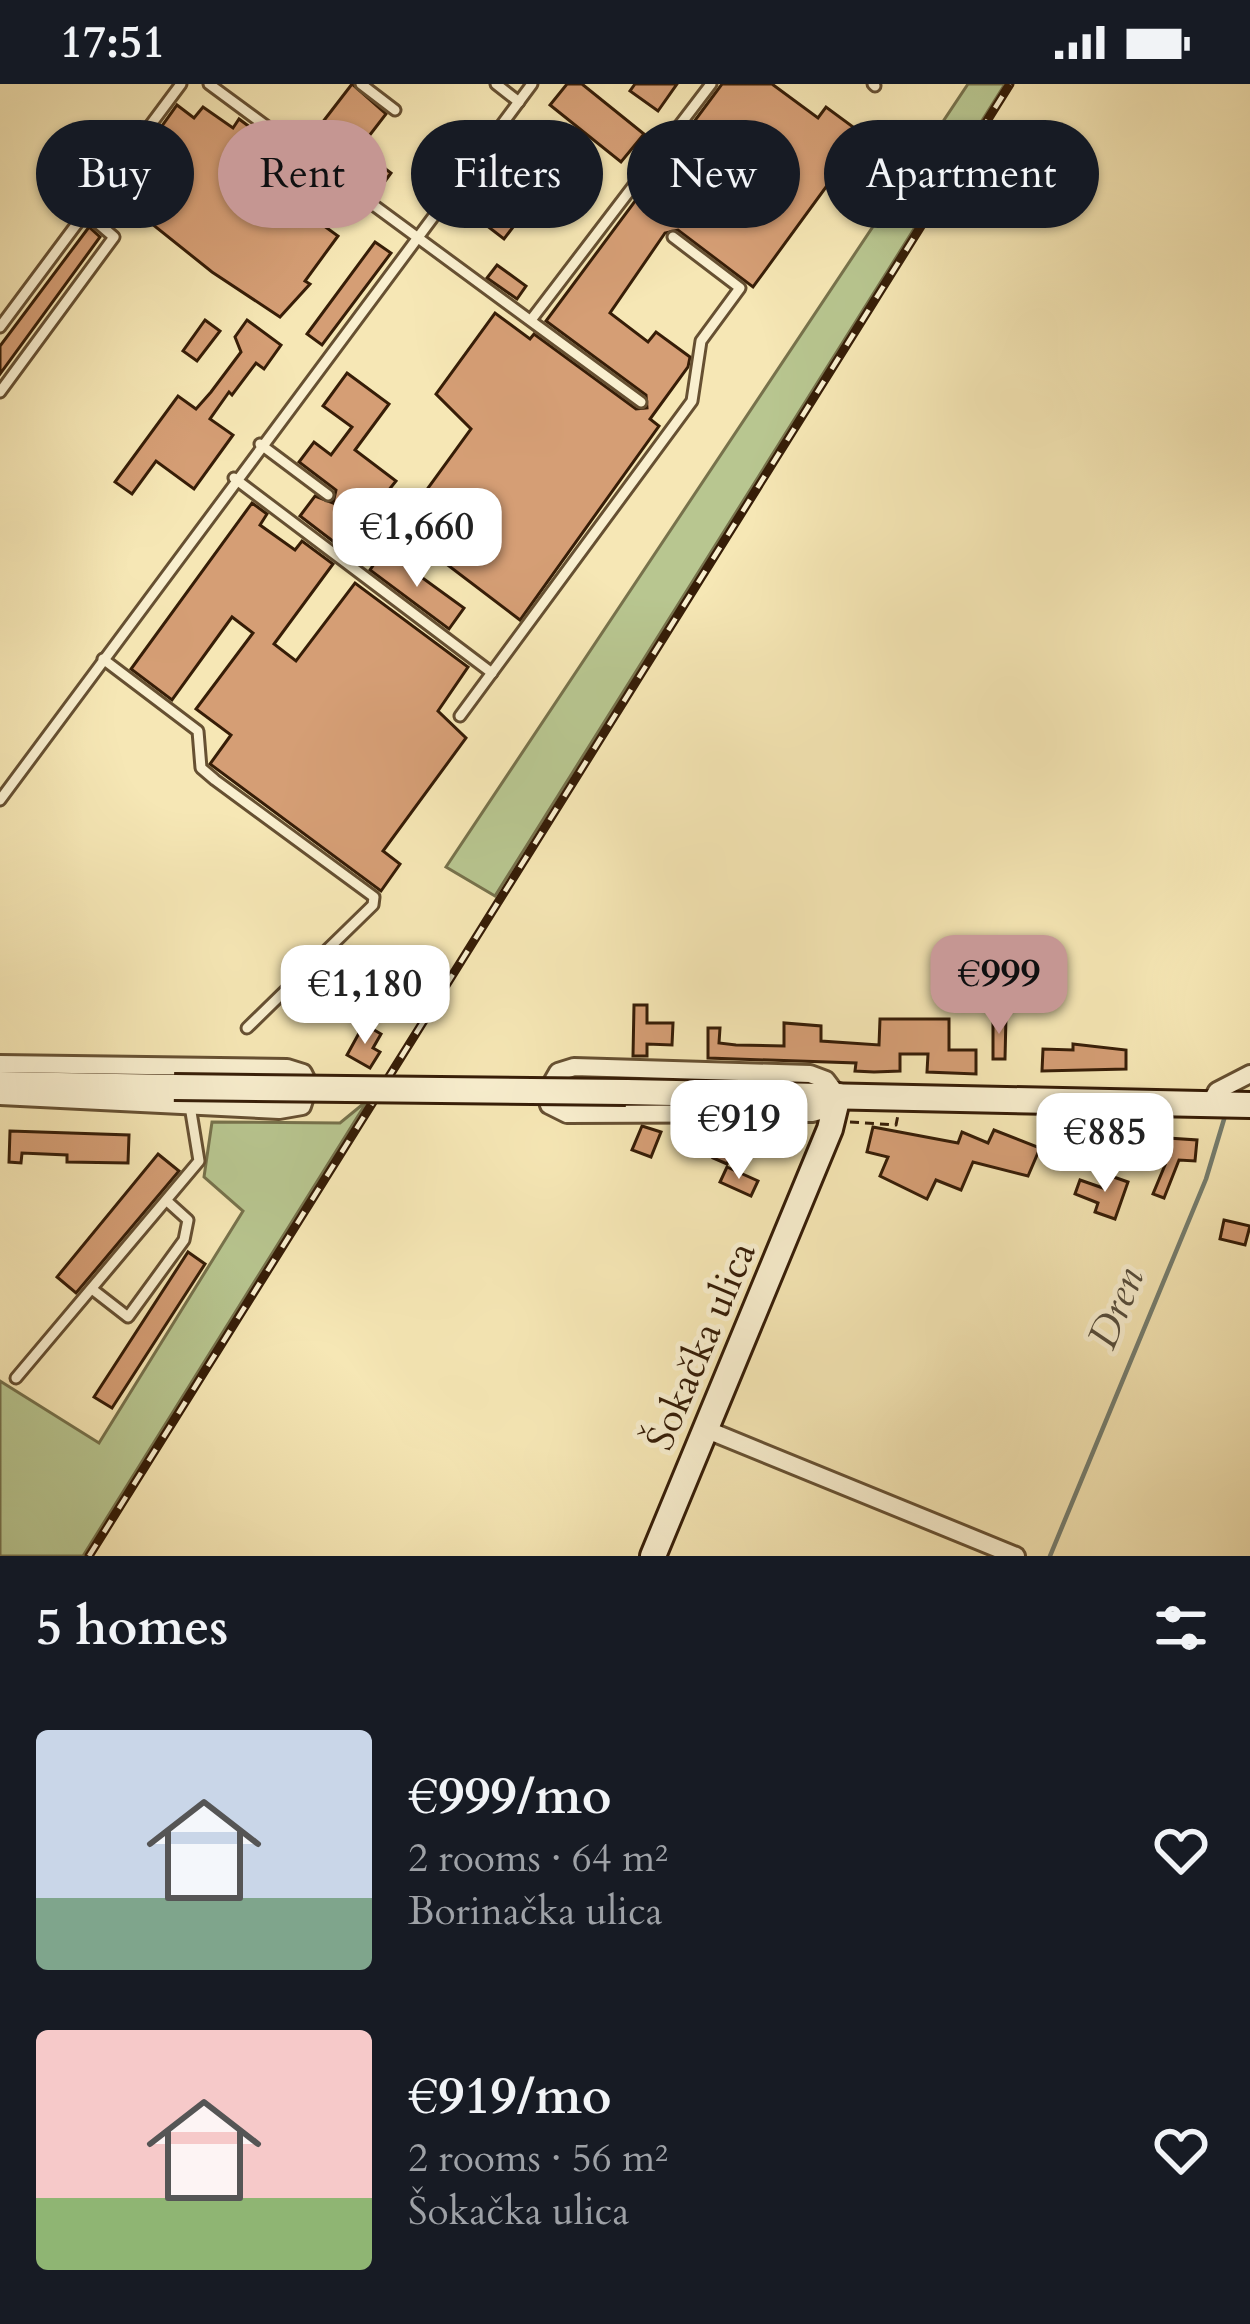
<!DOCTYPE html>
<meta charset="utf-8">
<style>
:root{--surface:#171b24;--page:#242831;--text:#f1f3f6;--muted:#9ea1a6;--accent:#c59692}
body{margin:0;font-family:Cardo,serif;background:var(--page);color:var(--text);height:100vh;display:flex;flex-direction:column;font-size:45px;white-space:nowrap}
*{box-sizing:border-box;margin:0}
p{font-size:39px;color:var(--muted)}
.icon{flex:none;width:66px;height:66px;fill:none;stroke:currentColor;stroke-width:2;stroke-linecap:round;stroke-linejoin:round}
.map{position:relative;height:1472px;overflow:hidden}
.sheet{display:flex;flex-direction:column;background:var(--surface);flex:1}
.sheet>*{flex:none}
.top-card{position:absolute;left:36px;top:36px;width:1179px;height:108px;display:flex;gap:24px}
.price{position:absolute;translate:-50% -102px;padding:0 27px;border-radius:24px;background:#fff;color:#222;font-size:39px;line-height:78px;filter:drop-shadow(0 3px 6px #0008)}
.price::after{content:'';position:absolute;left:50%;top:72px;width:36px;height:27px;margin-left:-18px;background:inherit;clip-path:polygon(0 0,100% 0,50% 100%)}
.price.active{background:var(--accent);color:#111}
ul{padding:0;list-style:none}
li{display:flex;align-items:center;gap:36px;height:300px;padding:0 36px}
li span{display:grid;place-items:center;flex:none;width:336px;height:240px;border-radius:12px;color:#555}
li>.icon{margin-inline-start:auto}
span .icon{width:144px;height:144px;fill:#fffc;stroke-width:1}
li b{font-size:51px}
h2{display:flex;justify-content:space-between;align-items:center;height:144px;padding:0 36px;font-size:51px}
.pill{padding:0 42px;border-radius:54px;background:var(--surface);box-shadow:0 3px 9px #0004;font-size:42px;line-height:108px}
.pill.active{background:var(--accent);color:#111}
.status{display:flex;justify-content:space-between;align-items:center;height:84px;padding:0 60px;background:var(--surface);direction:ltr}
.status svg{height:33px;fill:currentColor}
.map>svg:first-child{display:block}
.green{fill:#b8c690;stroke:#77724c;stroke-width:3}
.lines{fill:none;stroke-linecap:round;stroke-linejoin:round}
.stream{stroke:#757e70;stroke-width:4.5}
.building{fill:#d59e75;stroke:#361d07;stroke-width:3}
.lane-casing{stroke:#665032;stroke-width:15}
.street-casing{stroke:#665032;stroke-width:22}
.secondary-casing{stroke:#361d07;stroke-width:30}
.path{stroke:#361d07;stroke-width:3;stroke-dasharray:9 6;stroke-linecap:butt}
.lane{stroke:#f9efcf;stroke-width:9}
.street{stroke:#f9efcf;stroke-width:16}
.secondary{stroke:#f9efcf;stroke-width:24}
.rail-casing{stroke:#361d07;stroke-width:9}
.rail{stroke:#f9efcf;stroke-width:4.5;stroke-dasharray:14;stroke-linecap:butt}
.secondary-bridge-casing{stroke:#361d07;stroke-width:30;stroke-linecap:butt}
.secondary-bridge{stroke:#f9efcf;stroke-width:24}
.labels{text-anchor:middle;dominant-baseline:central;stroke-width:10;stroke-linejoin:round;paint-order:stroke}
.street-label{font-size:39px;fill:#361d07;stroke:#f9efcf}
.water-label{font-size:42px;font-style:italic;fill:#564d3c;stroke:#f9efcf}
</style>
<div class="status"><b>17:51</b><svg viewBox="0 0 49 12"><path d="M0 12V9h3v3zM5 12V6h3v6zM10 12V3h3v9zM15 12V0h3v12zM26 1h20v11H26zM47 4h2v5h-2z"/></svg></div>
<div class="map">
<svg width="1250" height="1472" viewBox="0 0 1250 1472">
<rect width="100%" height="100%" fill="#f6e7b5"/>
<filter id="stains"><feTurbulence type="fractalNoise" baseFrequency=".00167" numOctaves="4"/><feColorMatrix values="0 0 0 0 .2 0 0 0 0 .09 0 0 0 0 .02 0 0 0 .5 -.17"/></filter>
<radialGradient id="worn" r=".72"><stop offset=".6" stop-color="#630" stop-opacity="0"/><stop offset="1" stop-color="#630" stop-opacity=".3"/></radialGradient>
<g class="green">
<polygon points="968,0 1005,0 495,812 446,783"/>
<polygon points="368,1016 83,1472 0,1472 0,1297 99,1359 243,1127 204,1093 212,1038 340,1039"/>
</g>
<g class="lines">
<polyline class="stream" points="1050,1472 1206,1095 1225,1032"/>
</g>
<g class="building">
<polygon points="352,0 386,30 359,65 391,89 375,111 347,90 356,79 315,48"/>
<polygon points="567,0 582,0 644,50 621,78 550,21"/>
<polygon points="635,0 677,0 658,27 630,7"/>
<polygon points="722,0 772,0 818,34 826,23 864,51 753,203 678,146 665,149 610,229 648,258 656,248 690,273 688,283 650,335 659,342 520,536 399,444 471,345 436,310 495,229 530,255 534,250 636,325 647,324 646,311 546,237"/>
<polygon points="177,21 194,34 203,23 233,44 239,35 286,70 271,90 319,126 313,134 338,152 305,197 310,200 280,233 212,188 131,123 116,142 100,129"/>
<polygon points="511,44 560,81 504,155 456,118"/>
<polygon points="89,143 100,153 0,290 0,262"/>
<polygon points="375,158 391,169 322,261 307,250"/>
<polygon points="497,181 526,202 517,215 487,194"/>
<polygon points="205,236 220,247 197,277 183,267"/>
<polygon points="247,236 281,261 264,285 256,279 232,311 229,308 210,335 233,351 194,405 156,377 132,410 115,398 178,312 196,325 211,308 241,268 235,253"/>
<polygon points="347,289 389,320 355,366 396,397 372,427 361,418 334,458 300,432 315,412 333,419 336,406 299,378 314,358 331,371 352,343 323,322"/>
<polygon points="252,419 267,430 260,441 295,466 302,457 333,480 274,560 296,577 355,499 468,583 438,627 466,654 383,767 400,780 381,807 210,680 231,651 196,625 253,549 232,533 172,616 131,585"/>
<polygon points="384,466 464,524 449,545 370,486"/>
<polygon points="634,921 647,921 647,939 673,939 672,961 647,960 647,972 633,972"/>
<polygon points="993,931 1006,932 1005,975 993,975"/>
<polygon points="880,935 949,935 949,966 976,966 976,990 927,988 928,970 900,970 900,987 874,988 855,987 856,979 708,974 708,944 720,944 719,959 736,961 784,962 784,939 821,942 821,957 879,961"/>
<polygon points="364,940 381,950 373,964 380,968 370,984 347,971"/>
<polygon points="1073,960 1126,966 1126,985 1042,987 1043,965 1073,966"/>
<polygon points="642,1042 661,1048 651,1073 632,1066"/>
<polygon points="687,1042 738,1057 727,1080 713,1074 715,1069 682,1056"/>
<polygon points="873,1043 958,1059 962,1048 988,1059 994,1046 1040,1064 1028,1092 973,1078 961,1106 936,1096 927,1115 880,1092 888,1073 867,1068"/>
<polygon points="10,1047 129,1051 128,1079 67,1078 67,1071 22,1069 21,1079 9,1078"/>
<polygon points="1122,1051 1197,1056 1195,1077 1179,1076 1164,1114 1153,1110 1165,1081 1118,1076"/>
<polygon points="158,1070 179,1087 76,1209 57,1193"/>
<polygon points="727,1083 758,1097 751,1112 720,1098"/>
<polygon points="1108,1091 1128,1098 1115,1135 1095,1128 1098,1119 1075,1110 1080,1096 1103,1104"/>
<polygon points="1224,1136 1250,1142 1245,1161 1220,1155"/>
<polygon points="188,1168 205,1180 112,1324 94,1313"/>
</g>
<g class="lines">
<defs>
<g id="lane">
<polyline points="209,0 641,318"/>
<polyline points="361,0 395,26"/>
<polyline points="496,0 519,18"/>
<polyline points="873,0 875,2"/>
<polyline points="531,236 711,0"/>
<polyline points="0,243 181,0"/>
<polyline points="0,308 114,153 85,128"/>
<polyline points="260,360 328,411"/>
<polyline points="234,394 492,589"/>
<polyline points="103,575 198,647 201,684 215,696 374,813 373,821 247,944"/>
<polyline points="460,632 692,317 701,257 740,204 673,153"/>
<polyline points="0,716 532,0"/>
<polyline points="92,1205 128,1233 184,1156 188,1136 167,1117"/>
<polyline points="16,1294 199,1077 190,1022"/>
</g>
<g id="street">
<polyline points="0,980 287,984 303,989 309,1001 302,1022 279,1026 0,1012"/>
<polyline points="1210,1020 1217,1007 1250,990"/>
<polyline points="836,1023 812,1029 567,1030 549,1021 546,1009 558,988 574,983 810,990 826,996 838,1012"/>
<polyline points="705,1345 1016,1472"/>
</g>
<g id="secondary">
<polyline points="0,1000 174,1003"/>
<polyline points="626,1008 1250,1021"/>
<polyline points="653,1472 830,1045 838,1012"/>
</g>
</defs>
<use href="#lane" class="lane-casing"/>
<use href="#street" class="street-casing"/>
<use href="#secondary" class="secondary-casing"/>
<polyline class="path" points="850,1038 896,1041 898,1031"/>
<use href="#lane" class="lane"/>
<use href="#street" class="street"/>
<use href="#secondary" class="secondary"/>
<defs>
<polyline id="rail" points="89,1472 1010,0"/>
</defs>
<use href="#rail" class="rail-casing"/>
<use href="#rail" class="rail"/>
<defs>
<polyline id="secondary-bridge" points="174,1003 626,1008"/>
</defs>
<use href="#secondary-bridge" class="secondary-bridge-casing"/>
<use href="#secondary-bridge" class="secondary-bridge"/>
</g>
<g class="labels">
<g class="street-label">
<text transform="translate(701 1262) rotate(-67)">Šokačka ulica</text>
</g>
<g class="water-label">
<text transform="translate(1116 1224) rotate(-68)">Dren</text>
</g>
</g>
<rect width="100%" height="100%" filter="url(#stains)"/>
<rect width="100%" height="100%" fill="url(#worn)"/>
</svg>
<b class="price" style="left:417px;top:506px">€1,660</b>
<b class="price active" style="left:999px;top:953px">€999</b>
<b class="price" style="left:365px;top:963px">€1,180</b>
<b class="price" style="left:739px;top:1098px">€919</b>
<b class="price" style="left:1105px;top:1111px">€885</b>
<div class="top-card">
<a class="pill">Buy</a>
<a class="pill active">Rent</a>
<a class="pill">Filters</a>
<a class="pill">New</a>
<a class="pill">Apartment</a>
</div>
</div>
<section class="sheet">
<h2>5 homes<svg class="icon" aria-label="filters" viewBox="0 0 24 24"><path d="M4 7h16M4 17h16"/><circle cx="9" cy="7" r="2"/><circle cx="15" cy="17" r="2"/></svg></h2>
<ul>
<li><span style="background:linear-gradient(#c9d6e8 70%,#7fa58c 0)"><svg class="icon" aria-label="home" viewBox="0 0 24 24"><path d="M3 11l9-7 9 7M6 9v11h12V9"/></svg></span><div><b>€999/mo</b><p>2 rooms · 64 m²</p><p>Borinačka ulica</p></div><svg class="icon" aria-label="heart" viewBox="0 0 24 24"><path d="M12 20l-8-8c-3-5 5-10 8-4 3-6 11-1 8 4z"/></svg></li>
<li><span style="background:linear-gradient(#f6c9c9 70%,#8fb573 0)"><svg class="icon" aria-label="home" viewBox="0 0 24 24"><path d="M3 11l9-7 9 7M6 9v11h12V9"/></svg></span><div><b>€919/mo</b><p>2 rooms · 56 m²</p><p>Šokačka ulica</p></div><svg class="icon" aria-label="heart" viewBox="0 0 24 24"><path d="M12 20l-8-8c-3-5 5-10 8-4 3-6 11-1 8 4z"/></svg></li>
</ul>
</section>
